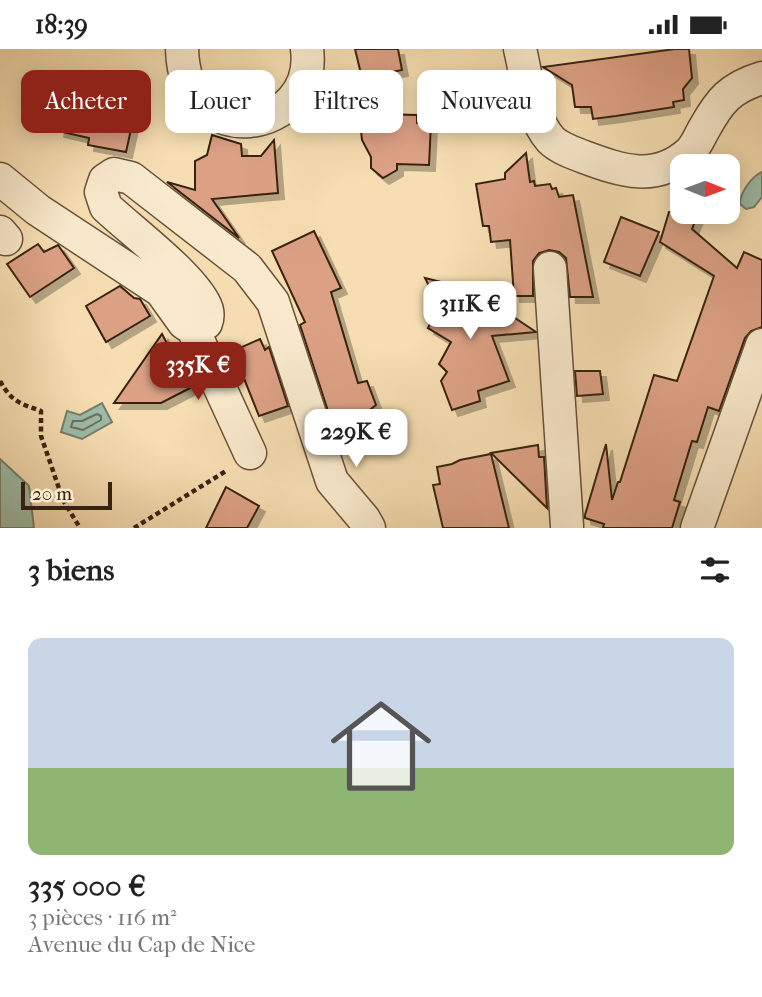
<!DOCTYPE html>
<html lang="fr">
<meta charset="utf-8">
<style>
:root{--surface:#fff;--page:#f2f2f2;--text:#222;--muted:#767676;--line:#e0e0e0;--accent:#8f2418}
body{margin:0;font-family:"IM FELL French Canon",serif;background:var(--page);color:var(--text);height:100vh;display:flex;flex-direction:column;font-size:26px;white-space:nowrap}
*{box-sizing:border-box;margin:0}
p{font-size:23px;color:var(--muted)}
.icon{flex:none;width:38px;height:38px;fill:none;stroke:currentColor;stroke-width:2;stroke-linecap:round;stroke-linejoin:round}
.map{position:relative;height:479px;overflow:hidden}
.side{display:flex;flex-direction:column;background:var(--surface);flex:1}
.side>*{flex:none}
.top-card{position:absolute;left:21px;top:21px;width:721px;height:63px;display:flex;gap:14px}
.needle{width:46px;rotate:91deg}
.buttons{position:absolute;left:670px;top:105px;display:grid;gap:14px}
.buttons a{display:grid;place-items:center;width:70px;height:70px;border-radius:14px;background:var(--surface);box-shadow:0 4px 18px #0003;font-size:35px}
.scale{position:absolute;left:21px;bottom:18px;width:91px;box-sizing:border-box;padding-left:7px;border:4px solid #392211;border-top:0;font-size:19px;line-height:24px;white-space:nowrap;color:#392211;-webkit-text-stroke:5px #f9eacd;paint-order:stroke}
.price{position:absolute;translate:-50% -60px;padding:0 16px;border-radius:14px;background:#fff;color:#222;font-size:23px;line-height:46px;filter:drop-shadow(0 2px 4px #0008)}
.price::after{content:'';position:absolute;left:50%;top:42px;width:21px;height:16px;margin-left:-10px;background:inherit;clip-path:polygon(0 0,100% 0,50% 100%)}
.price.on{background:var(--accent);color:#fff}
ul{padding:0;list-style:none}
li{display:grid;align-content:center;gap:14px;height:371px;padding:0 28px}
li+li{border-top:2px solid var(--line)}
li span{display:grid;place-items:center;height:217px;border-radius:14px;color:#555}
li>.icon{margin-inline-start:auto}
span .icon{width:126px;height:126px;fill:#fffc;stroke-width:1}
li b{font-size:30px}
h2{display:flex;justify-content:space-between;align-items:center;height:84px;padding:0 28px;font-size:30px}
.tag{padding:0 24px;border-radius:14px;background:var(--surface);box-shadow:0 4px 18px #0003;font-size:24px;line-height:63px}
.tag.on{background:var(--accent);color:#fff}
.status{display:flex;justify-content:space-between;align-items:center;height:49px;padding:0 35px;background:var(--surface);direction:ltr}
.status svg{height:19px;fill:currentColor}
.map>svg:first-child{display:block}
.water{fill:#9dbca8;stroke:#757e6c;stroke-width:2}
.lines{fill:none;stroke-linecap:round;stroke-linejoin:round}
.shore{stroke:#6b6f5c;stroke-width:2}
.building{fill:#dca185;stroke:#392211;stroke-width:2;filter:url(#shadow)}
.minor-casing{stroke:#685139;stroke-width:35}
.path{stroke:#392211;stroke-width:4.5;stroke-dasharray:5 3.5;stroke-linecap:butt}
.minor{stroke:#f9eacd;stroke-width:32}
</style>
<div class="status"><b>18:39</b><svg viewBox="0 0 49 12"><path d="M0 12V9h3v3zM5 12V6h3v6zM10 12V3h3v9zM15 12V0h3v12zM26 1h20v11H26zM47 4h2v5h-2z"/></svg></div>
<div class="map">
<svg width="762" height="479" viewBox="0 0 762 479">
<defs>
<filter id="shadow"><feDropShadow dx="6" dy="6" stdDeviation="0" flood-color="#0004"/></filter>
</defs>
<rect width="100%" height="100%" fill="#f6deb2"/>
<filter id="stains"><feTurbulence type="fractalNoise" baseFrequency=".00286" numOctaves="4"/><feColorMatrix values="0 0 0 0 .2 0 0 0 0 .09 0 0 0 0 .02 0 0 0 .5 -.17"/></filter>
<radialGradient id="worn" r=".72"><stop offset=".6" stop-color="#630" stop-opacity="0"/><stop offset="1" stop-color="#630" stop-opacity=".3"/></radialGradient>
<g class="water">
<path d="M 762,123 L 762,148 L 754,158 L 746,160 L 740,155 C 740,144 751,128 762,123 Z"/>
<polygon points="102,354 112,373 82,390 61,383 67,362 80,366"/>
<polygon points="0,410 29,437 34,479 0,479"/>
</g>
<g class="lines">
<polygon class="shore" points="97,365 101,367 101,371 83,381 71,378 73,372 82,372"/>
</g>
<g class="building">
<polygon points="355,0 398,0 402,21 362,29"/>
<polygon points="675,0 689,0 692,29 683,40 684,51 673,53 674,58 616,67 593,70 591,58 575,58 572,36 543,18"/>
<polygon points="99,44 137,53 126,103 88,96 89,89 58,82 66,45 97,51"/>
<polygon points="376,65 417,66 417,74 431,75 429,116 397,115 397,121 383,129 371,119 371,108 362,91 361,82 376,72"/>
<polygon points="212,86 241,95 242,107 261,107 274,91 278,144 212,150 239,189 167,133 195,141 195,112 207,106"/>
<polygon points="526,104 530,133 534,132 535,137 550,135 552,140 556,139 559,148 573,146 593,248 570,248 566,209 559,203 549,201 539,204 533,212 533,247 514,247 510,191 491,193 489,177 483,177 476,135 505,130 505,124"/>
<polygon points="669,163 699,163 692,180 737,219 744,203 762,211 762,278 751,282 745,289 719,362 708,358 697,393 692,392 674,451 680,453 672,479 603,479 604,475 585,469 585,466 606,395 612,451 618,433 620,433 654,326 677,332 714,227 660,193"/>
<polygon points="621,168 659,183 640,227 604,213"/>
<polygon points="314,182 341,239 331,243 358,334 367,332 376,356 357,371 342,376 339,370 330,368 300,276 305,273 272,202"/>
<polygon points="38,195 44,203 58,196 74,219 30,248 7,215"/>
<polygon points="425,229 473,241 536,283 492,287 509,332 478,342 480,352 452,361 441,332 447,323 439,315 451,293 428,279 439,257"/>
<polygon points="120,237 134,249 140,250 150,267 106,293 86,257"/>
<polygon points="162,285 178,315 185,310 198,335 161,354 114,354"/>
<polygon points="260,290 265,301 269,298 288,357 259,367 233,302"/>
<polygon points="575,322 600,322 603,345 577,347"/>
<polygon points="538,396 539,408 544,408 547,459 491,404"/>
<polygon points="491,405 509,479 443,479 433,436 440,435 437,418 452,415 460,411"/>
<polygon points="226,438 259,457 247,479 206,479"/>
</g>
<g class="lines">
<defs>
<g id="minor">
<path d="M 182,0 C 185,108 318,84 307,0"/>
<path d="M 520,0 C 527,29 530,67 551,91 C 559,99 574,104 584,108 C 622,122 656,134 690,103 C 696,97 700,87 704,80 C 720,51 730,39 762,29"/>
<path d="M 0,130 L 38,161 L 161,242 L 184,274 L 193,280 L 206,274 C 209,266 208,261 204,254 C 188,224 133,183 106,158 L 101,143 L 105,131 L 114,125 L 131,129 L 247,219 L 273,253 L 332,432 L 364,470 L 369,479"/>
<polyline points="0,183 6,190"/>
<polyline points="550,219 567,477"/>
<polyline points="193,280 250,404"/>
<polyline points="697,479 762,296"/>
</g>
</defs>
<use href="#minor" class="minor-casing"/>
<g class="path">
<path d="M 0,332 C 12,353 19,354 41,362 L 41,387 L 63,451 L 80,479"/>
<polyline points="134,479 226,422"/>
</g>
<use href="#minor" class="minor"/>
</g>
<rect width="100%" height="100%" filter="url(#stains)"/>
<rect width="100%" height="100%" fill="url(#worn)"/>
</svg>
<div class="buttons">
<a><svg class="needle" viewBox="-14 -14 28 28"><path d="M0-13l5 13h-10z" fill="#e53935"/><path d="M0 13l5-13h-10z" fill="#767676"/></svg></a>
</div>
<div class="scale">20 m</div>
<b class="price" style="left:470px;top:292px">311K €</b>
<b class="price on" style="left:198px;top:353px">335K €</b>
<b class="price" style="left:356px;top:420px">229K €</b>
<div class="top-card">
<a class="tag on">Acheter</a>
<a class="tag">Louer</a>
<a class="tag">Filtres</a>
<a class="tag">Nouveau</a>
</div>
</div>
<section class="side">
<h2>3 biens<svg class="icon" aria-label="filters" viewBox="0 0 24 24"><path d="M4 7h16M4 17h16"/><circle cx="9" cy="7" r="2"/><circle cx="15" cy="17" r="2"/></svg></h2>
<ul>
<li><span style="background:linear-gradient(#c9d6e8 60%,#8fb573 0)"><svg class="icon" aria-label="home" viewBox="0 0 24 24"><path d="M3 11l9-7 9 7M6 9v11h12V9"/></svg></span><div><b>335 000 €</b><p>3 pièces · 116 m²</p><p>Avenue du Cap de Nice</p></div></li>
</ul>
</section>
